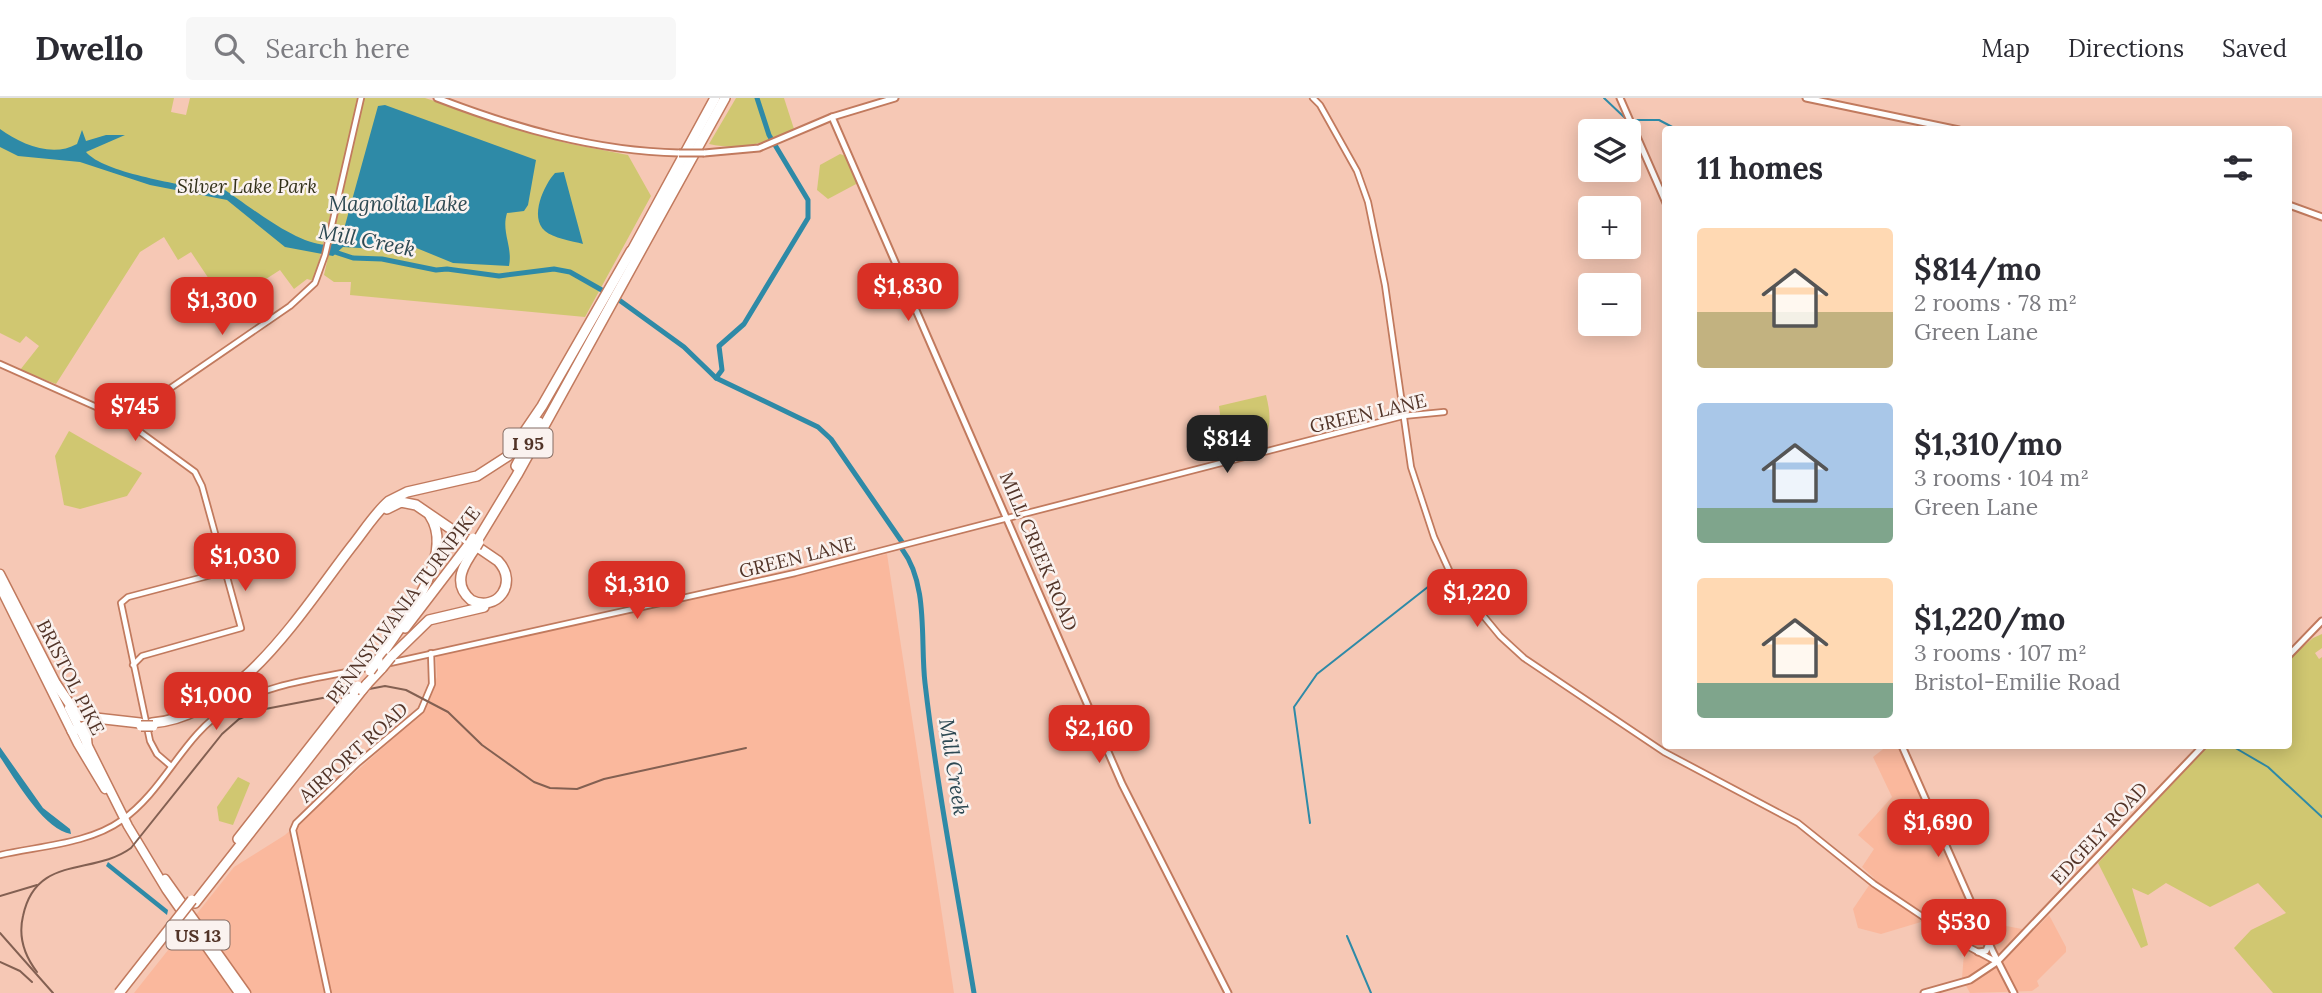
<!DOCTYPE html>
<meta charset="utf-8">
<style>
:root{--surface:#fff;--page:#f7f7f7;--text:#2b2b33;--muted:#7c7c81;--line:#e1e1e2;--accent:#d93025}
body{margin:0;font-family:Lora,serif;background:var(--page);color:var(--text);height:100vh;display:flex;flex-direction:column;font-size:26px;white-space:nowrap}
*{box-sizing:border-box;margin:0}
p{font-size:23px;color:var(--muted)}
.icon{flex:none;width:38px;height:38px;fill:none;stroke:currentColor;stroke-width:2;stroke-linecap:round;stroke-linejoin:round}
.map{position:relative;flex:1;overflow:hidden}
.drawer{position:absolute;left:1662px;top:28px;width:630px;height:623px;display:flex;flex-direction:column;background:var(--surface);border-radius:7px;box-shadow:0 4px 18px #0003}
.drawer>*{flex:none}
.controls{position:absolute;left:1578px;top:21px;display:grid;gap:14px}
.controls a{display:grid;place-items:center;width:63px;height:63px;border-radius:7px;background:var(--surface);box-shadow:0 4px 18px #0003;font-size:35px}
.price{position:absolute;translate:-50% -60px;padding:0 16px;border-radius:14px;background:var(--accent);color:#fff;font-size:23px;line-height:46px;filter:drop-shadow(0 2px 4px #0008)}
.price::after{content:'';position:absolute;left:50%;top:42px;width:21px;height:16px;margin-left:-10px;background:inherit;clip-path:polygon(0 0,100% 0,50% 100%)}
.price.selected{background:#222;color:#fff}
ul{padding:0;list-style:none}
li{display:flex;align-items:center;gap:21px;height:175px;padding:0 35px}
li span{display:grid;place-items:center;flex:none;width:196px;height:140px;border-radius:7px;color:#555}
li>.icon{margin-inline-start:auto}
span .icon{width:84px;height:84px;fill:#fffc;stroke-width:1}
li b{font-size:30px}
h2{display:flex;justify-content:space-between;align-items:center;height:84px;padding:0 35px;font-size:30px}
header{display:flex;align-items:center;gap:42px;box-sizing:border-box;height:98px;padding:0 35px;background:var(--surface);border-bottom:2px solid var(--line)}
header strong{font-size:33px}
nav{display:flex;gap:38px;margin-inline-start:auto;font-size:24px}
.search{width:490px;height:63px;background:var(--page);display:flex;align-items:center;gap:18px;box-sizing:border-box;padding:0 24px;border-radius:7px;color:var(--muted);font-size:26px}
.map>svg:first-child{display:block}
.built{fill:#fab89d}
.green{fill:#d0c771}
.water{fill:#2e8aa7}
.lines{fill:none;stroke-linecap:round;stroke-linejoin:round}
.stream{stroke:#2e8aa7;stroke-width:2}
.river{stroke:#2e8aa7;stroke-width:5}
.tertiary-casing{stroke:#c17a5e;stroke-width:8}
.secondary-casing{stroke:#c17a5e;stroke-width:9}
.trunk-casing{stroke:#c17a5e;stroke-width:11}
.motorway-casing{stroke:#c17a5e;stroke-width:12}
.tertiary{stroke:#fff;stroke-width:4.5}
.secondary{stroke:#fff;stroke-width:5}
.trunk{stroke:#fff;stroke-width:8}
.motorway{stroke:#fff;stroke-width:9}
.rail{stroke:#836052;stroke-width:2}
.secondary-bridge-casing{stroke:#c17a5e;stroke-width:9;stroke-linecap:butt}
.motorway-bridge-casing{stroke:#c17a5e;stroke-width:12;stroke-linecap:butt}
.secondary-bridge{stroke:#fff;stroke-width:5}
.motorway-bridge{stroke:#fff;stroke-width:9}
.labels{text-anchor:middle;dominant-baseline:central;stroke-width:5;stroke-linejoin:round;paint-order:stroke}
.shield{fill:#faf2ef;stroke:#846d64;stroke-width:2}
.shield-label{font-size:18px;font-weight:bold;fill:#523428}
.park-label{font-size:19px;font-style:italic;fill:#33311a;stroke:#faf2ef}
.street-label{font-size:19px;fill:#523428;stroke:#faf2ef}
.water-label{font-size:21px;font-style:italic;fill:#2d4953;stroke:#faf2ef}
</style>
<header>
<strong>Dwello</strong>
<div class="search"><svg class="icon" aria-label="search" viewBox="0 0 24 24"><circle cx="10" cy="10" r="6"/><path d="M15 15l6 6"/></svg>Search here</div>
<nav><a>Map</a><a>Directions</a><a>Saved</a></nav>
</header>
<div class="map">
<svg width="2322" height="895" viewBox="0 0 2322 895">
<rect width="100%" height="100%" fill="#f6c8b5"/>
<g class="built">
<polygon points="887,456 954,895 134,895 234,769 285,737 423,614 437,579 436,558"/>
<polygon points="1887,648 1898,648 1975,822 2022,831 2029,837 2049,817 2066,849 2066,854 2037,883 2039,888 2032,893 1970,895 1962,880 1965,842 1931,821 1881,836 1858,830 1853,811 1874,780 1862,769 1874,751 1858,737 1892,699 1873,659"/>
</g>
<g class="green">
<polygon points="0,0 174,0 171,14 186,17 190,0 359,0 314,183 307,181 294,191 280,172 215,214 201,193 211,184 191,154 178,162 164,139 140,154 56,286 20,272 39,248 26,238 20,245 0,235"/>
<polygon points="364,0 425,0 566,45 628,57 651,98 585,219 350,197 351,184 334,184 324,177"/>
<path d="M 736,0 L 784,0 L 794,31 C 766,46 740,53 709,46 Z"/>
<polygon points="840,56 846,58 858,85 828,101 817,92 820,67"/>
<path d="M 1266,297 C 1275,332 1268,350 1230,356 L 1222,332 L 1219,308 Z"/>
<polygon points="69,333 142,375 127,398 80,411 64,407 55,358"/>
<polygon points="2322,536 2322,550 2315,555 2319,561 2322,559 2322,895 2273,895 2234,850 2251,832 2286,815 2258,785 2210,809 2166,785 2148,797 2132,790 2148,847 2141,850 2098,765 2208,648 2289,648 2289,561 2313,540"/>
<polygon points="238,679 250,685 233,727 219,723 217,709"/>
</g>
<g class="water">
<path d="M 385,7 L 536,62 L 528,107 L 524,113 L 507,115 C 501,134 513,149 509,168 L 453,165 L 414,149 L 409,153 L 343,149 L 333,158 L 285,149 L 227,102 L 150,87 L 80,64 L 18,58 L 0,49 L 0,31 C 21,46 52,60 77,46 L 82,32 L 86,43 L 106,37 L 125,37 L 86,54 C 104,75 177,85 206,92 L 222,90 C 247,106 303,153 332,146 C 340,144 339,136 344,131 L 378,8 Z"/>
<path d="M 564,74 L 564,75 L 583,146 C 572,143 553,140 545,133 C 529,119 544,87 555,75 Z"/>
<path d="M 0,649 L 43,710 L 70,731 L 71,736 C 44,732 15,681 0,659 Z"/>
<polygon points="108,764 168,812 167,817 106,768"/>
</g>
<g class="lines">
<g class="stream">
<polyline points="1604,0 1624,19"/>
<polyline points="1636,22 1659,22 1678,32"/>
<polyline points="2232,648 2268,669 2322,719"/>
<polyline points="1310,725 1294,609 1317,576 1438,481"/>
<polyline points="1347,838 1371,895"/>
</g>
<g class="river">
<polyline points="332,153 353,160 382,161 436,172 447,171 499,178 554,171 570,174 607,195"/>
<polyline points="615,199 684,249 716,280 818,329 831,341 902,444"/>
<polyline points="716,280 722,272 719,248 744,226 808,120 808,102 769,37 757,0"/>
<path d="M 902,451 C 929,487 920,543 925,585 C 937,689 957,792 974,895"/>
</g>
<defs>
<g id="tertiary">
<polyline points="1313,0 1320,7 1357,73 1368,104 1385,187 1411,369 1434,439 1453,481 1500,538 1524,560 1664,654 1798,725 1874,786 1965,847 1997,864"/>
<polyline points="0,266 121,320 195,374 202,388 241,530 142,558 133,567"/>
<polyline points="124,322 290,208 315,185 325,157 361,0"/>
<polyline points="390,565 795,475 1403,318 1444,314"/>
<polyline points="171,668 157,656 150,643 121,505 128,499 219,475 224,468"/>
<path d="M 0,757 C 39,748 89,746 122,722 C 165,692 183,637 228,610 C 269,584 325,580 371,569"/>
<polyline points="328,895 293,732 296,725 358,665 421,612 432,586 431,555"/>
</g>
<g id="secondary">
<path d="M 437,0 C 515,30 595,53 679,55"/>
<polyline points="1620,0 1666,105"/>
<polyline points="1806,0 1959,32"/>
<polyline points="832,19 1122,686 1228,895"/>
<polyline points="704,55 759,50 832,19 895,0"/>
<polyline points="2289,107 2322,119"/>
<polyline points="2289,557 2322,523"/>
<polyline points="1902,648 1993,854 2014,895"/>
<polyline points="1978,854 1986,853 1989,845"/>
<polyline points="1924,895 1970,882 1997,864 2203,648"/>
</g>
<g id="trunk">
<polyline points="0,476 58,589"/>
<polyline points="0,489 78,646 105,691"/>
<polyline points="69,610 128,728 166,791 239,895"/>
<polyline points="165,781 246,895"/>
</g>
<g id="motorway">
<polyline points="629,158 715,0"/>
<polyline points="516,368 539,324"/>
<path d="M 387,411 L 401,404 L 416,407 L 498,463 C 519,485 497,515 471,502 C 451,485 464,466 476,449"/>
<polyline points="477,443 517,377 725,0"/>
<polyline points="405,530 470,445"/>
<polyline points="391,559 429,522 484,509"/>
<path d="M 378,562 C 401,528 457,458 430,418"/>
<polyline points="56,586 78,618 140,625"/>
<polyline points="367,586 382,570"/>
<path d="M 152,625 C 239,618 303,511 352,448 C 364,433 375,415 389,403 L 407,394 L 477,378 L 508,358 L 542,308 L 631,153"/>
<polyline points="72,633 96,624"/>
<polyline points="87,646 86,633 91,625"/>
<polyline points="238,741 350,598"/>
<polyline points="195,805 362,592"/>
</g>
</defs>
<use href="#tertiary" class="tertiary-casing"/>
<use href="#secondary" class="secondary-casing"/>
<use href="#trunk" class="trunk-casing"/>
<use href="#motorway" class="motorway-casing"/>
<use href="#tertiary" class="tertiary"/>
<use href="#secondary" class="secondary"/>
<use href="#trunk" class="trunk"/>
<use href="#motorway" class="motorway"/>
<g class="rail">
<polyline points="0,798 37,787"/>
<polyline points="0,835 53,895"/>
<polyline points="0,864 20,873 32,884"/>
<path d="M 37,874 C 24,857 18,839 23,818 C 36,756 93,778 131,750 L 222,636 L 239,621 L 260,612 L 385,588 L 406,592 L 448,614 L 482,647 L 534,684 L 550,690 L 577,691 L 604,681 L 746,650"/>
</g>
<defs>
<polyline id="secondary-bridge" points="679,55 704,55"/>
<g id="motorway-bridge">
<polyline points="470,445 473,440"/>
<polyline points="476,449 479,444"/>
<polyline points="382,570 391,559"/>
<polyline points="370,573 378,562"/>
<polyline points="362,592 367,586"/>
<polyline points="354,594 358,588"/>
<polyline points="141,628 153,628"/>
<polyline points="119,895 192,802"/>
</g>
</defs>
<use href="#secondary-bridge" class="secondary-bridge-casing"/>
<use href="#motorway-bridge" class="motorway-bridge-casing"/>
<use href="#secondary-bridge" class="secondary-bridge"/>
<use href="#motorway-bridge" class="motorway-bridge"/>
</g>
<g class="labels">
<g class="shield">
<rect x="503.5" y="330.5" width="49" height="29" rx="5"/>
<rect x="166.5" y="822.5" width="63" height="29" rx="5"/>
</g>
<g class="shield-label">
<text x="528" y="345">I 95</text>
<text x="198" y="837">US 13</text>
</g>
<g class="park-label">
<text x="247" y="88">Silver Lake Park</text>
</g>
<g class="street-label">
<text transform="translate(1368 315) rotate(-13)">GREEN LANE</text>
<text transform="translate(1039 453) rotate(67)">MILL CREEK ROAD</text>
<text transform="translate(797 459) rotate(-14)">GREEN LANE</text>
<text transform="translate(403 507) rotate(-53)">PENNSYLVANIA TURNPIKE</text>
<text transform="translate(71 579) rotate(63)">BRISTOL PIKE</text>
<text transform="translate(353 654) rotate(-42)">AIRPORT ROAD</text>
<text transform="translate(2099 735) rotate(-47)">EDGELY ROAD</text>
</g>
<g class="water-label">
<text x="398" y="105">Magnolia Lake</text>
<text transform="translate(367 142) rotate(11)">Mill Creek</text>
<text transform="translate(954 669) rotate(81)">Mill Creek</text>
</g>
</g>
</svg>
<div class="controls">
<a><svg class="icon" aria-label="layers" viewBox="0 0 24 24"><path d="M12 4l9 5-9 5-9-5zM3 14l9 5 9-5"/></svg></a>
<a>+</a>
<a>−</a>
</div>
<b class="price" style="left:908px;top:225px">$1,830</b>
<b class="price" style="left:222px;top:239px">$1,300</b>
<b class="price" style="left:135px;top:345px">$745</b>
<b class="price selected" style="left:1227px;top:377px">$814</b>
<b class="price" style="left:245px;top:495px">$1,030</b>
<b class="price" style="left:637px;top:523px">$1,310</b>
<b class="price" style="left:1477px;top:531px">$1,220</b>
<b class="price" style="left:216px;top:634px">$1,000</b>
<b class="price" style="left:1099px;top:667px">$2,160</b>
<b class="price" style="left:1938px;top:761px">$1,690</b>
<b class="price" style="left:1964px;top:861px">$530</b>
<section class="drawer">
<h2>11 homes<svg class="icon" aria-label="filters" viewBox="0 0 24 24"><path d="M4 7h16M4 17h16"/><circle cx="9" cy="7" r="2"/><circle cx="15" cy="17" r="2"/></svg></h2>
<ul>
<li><span style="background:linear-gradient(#ffd9b3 60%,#c2b280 0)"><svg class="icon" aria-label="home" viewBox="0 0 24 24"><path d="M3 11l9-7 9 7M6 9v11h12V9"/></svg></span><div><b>$814/mo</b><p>2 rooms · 78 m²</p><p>Green Lane</p></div></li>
<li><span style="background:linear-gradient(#a9c7e8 75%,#7fa58c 0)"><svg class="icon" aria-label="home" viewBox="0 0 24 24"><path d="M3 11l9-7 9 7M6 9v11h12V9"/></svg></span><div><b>$1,310/mo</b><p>3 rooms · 104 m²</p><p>Green Lane</p></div></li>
<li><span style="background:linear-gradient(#ffd9b3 75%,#7fa58c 0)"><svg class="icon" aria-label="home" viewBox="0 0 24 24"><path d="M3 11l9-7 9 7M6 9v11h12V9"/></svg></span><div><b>$1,220/mo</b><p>3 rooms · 107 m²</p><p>Bristol-Emilie Road</p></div></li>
</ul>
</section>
</div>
